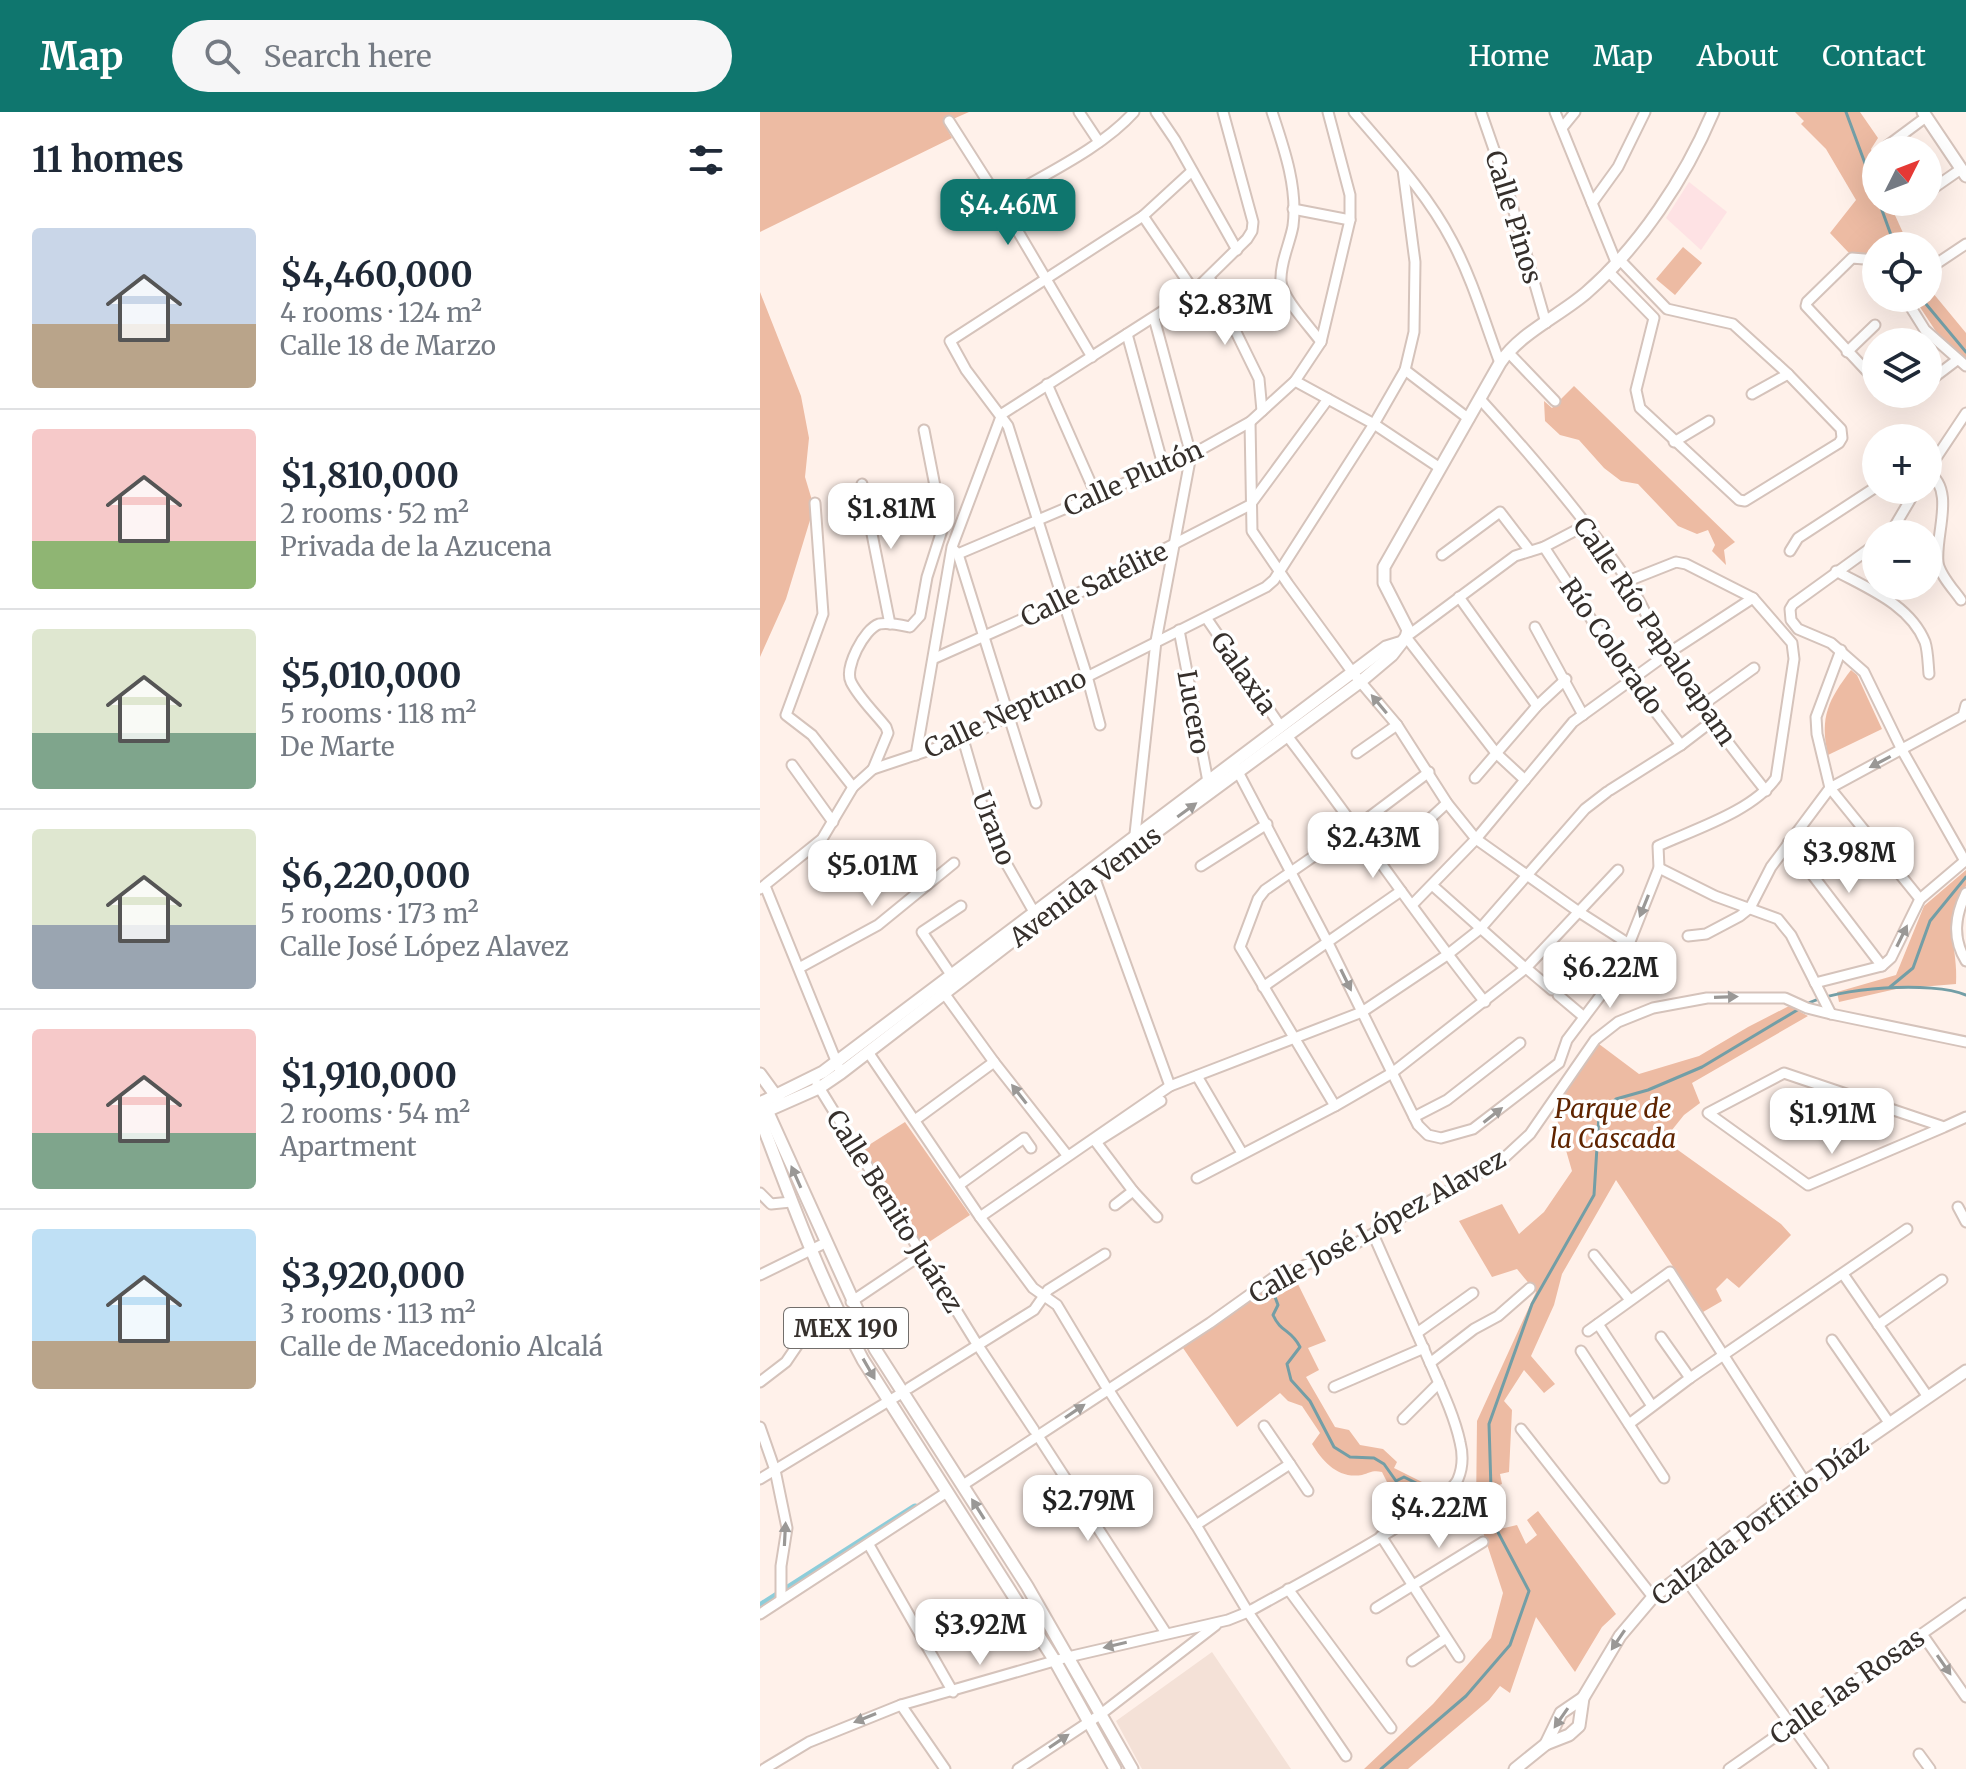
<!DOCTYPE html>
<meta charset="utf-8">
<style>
:root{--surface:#fff;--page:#f6f6f7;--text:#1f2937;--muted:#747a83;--line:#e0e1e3;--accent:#0f766e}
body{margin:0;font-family:Merriweather,serif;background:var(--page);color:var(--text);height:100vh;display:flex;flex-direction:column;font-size:30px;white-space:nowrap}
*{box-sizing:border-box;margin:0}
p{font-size:26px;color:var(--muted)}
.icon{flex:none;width:44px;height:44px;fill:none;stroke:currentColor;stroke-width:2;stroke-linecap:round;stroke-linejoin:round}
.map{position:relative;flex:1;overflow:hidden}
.side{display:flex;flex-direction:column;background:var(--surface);width:760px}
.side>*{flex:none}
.needle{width:52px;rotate:48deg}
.fabs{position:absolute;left:1102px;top:24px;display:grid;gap:16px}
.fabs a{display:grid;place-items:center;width:80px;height:80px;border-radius:50%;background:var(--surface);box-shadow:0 8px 32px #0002;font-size:40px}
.price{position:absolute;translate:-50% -68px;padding:0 18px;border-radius:16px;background:#fff;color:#222;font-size:26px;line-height:52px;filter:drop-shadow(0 2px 4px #0008)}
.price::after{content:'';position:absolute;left:50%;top:48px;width:24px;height:18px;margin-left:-12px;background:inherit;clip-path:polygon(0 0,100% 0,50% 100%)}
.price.active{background:var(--accent);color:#fff}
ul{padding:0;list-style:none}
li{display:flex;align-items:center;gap:24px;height:200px;padding:0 32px}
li+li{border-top:2px solid var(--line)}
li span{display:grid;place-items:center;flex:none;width:224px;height:160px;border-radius:8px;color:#555}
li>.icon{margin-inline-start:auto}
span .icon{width:96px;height:96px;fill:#fffc;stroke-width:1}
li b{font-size:34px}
h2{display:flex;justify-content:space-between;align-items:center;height:96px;padding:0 32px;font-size:34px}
header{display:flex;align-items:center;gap:48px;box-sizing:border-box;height:112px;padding:0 40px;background:var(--accent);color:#fff}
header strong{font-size:38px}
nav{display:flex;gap:44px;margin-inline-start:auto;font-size:28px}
.search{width:560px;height:72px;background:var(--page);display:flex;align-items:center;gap:20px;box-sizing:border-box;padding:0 28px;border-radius:44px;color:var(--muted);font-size:30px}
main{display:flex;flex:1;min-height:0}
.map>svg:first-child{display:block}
.commercial{fill:#fee2e4}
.built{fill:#f4e1d7}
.green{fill:#edbba3}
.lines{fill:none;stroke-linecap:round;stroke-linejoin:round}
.stream{stroke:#739ea6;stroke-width:3}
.canal{stroke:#8dcdda;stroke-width:9}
.minor-casing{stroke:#d5c3bb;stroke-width:13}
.major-casing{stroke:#d5c3bb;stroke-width:15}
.minor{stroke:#fff;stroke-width:9}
.major{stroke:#fff;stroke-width:11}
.oneway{fill:#9a9896}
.labels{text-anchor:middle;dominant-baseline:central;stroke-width:7;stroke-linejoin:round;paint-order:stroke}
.shield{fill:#fff;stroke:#726e6b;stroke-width:2}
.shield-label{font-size:24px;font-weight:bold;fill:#36302c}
.street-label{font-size:26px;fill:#36302c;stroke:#fff}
.park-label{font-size:26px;font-style:italic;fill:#5f2400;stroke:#fff}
</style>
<header>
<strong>Map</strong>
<div class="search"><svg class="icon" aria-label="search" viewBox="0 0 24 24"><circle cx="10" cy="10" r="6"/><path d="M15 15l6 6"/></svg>Search here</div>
<nav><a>Home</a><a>Map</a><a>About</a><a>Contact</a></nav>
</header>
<main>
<section class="side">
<h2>11 homes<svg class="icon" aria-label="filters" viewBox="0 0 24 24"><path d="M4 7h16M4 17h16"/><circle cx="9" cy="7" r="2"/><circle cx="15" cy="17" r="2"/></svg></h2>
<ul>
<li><span style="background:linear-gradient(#c9d6e8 60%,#b9a48a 0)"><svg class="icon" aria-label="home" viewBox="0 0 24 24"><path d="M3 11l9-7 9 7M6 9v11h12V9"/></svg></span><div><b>$4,460,000</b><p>4 rooms · 124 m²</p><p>Calle 18 de Marzo</p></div></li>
<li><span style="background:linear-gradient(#f6c9c9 70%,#8fb573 0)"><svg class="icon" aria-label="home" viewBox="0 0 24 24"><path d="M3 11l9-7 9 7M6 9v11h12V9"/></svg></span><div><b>$1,810,000</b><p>2 rooms · 52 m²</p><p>Privada de la Azucena</p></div></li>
<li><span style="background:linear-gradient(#dfe7d0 65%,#7fa58c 0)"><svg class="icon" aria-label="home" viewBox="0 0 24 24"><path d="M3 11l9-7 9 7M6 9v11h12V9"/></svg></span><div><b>$5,010,000</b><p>5 rooms · 118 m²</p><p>De Marte</p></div></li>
<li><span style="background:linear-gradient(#dfe7d0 60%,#9aa5b1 0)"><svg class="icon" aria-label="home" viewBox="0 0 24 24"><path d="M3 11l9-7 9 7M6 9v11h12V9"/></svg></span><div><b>$6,220,000</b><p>5 rooms · 173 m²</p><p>Calle José López Alavez</p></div></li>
<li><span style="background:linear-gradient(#f6c9c9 65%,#7fa58c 0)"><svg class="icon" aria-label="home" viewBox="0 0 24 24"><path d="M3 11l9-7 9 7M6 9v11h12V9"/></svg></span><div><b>$1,910,000</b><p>2 rooms · 54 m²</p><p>Apartment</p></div></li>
<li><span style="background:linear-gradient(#bfe0f5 70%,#b9a48a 0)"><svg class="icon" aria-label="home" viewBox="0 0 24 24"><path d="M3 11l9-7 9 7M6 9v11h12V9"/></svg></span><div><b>$3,920,000</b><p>3 rooms · 113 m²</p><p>Calle de Macedonio Alcalá</p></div></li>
</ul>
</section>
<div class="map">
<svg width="1206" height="1657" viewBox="0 0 1206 1657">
<rect width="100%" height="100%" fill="#fff1ea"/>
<polygon class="commercial" points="929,70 967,100 941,138 906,106"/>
<polygon class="built" points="452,1540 531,1657 382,1657 356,1609"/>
<g class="green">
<polygon points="0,0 209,0 184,11 192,26 0,120"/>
<polygon points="1035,0 1100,0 1118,26 1111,37 1116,53 1116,90 1129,90 1149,134 1116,134 1116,146 1089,141 1070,121 1096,88 1066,37 1041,12 1044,9"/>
<polygon points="923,135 942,151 915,183 896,167"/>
<polygon points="1168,175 1206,221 1206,249 1177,221 1154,186 1168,186"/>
<polygon points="0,180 41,284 49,326 45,365 54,395 26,487 0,545"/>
<polygon points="814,274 975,430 964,438 966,453 952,439 955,433 948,418 937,422 918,414 878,372 861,369 844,356 819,328 800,323 785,309 784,289 792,296"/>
<path d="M 1091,558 L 1097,563 L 1122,617 L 1068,643 C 1059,605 1069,587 1091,558 Z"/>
<path d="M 1206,758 L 1206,774 C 1180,804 1199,836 1196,872 L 1136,877 L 1079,890 L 1077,880 L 1136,863 L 1164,794 Z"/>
<path d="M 1029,894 L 1048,904 L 932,971 L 940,991 L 924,1003 L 904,1028 L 1021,1112 L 1031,1123 L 979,1176 L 967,1166 L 956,1177 L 962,1189 L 943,1200 L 856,1068 L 802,1162 L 794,1193 L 771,1244 L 795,1272 L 784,1281 L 764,1258 L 744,1289 L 752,1298 L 749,1360 L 740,1362 L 742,1372 L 733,1375 L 740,1417 L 757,1413 L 766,1432 L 777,1423 L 767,1408 L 778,1399 L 856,1502 L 842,1515 L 815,1560 L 776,1505 L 750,1581 L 740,1574 L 729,1588 L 648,1657 L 604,1657 L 673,1592 L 731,1526 L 743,1481 L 720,1411 L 649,1374 L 635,1386 L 622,1360 C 612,1358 610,1361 602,1363 C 578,1367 563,1350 552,1332 L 560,1321 L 542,1294 L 528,1289 L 520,1281 L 477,1315 L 423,1236 L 509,1170 L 535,1166 L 566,1229 L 548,1236 L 559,1258 L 546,1265 L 575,1315 L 589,1318 L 600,1333 L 623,1337 L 637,1350 L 634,1356 L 716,1397 L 717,1309 L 776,1180 L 757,1157 L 732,1165 L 699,1109 L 742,1092 L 759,1122 L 784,1100 L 812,1059 L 794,997 L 839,932 L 879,962 L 939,944 L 988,915 Z"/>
<polygon points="145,1010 210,1103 163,1134 101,1038"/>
</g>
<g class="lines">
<g class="stream">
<polyline points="1086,0 1116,81"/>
<polyline points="1119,90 1135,134"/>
<polyline points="1161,186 1206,240"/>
<polyline points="1130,875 1153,856 1170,809 1206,765"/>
<path d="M 1045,893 C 1076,875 1173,869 1206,883"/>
<path d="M 512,1177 L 518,1193 L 513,1203 C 521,1221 531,1217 540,1235 L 527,1252 L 531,1268 L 550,1289 L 574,1335 L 590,1345 L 614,1346 L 624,1352 L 636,1369 L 644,1365 L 732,1409"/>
<polyline points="621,1657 706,1584 750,1533 769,1479 732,1409 729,1312 772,1192 834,1083 839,1003 856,987 888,978 942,955 1039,897"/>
</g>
<polyline class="canal" points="0,1495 155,1396"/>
<defs>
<g id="minor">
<polyline points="319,0 339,30"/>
<polyline points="396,0 415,28 477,138"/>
<path d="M 512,0 C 524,36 538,76 533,114 C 530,131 520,151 521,169 C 522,186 551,216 561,230"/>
<path d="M 594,0 C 629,41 667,81 692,129 C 712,166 725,211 740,251"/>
<polyline points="721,0 746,72 786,211"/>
<polyline points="795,0 856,150"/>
<polyline points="189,9 240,89 332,245"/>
<polyline points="802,16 815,0"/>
<polyline points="1127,34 1166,5"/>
<polyline points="1168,80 1201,57"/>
<path d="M 240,89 C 283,63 341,37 374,0"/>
<polyline points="832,91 858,55 885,0"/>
<polyline points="1148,95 1154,90"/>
<polyline points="533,97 590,108"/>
<polyline points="383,104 434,179"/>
<polyline points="1116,148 1092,146 1047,190 1046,194 1116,269"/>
<polyline points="1170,156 1206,132"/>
<polyline points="848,159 894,206 876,278 880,296 979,388 985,389 1079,331 1082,326 1081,317 1028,262 973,212 907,197 859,147"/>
<polyline points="449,165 499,267 502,299"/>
<polyline points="1145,186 1165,218 1206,254"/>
<polyline points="367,222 403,353"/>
<polyline points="748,240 795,289"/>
<polyline points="1087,240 1115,213"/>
<polyline points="645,258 709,307"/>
<polyline points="535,269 614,312 680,356"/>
<polyline points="1168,270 1197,248"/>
<polyline points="287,272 336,383"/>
<polyline points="992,282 1028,262"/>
<polyline points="1128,282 1133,286 1145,287 1151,282"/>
<path d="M 720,287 C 772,344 822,403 866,466 C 882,490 892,517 906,541 C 936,590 971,635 1006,679"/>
<polyline points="242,302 434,179 487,127 492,119 493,110 463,0"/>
<polyline points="490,310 492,419 528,472 593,561 637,613 687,691 716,727 819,800 869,832"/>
<polyline points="914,330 949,309"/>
<polyline points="1168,358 1206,301"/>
<path d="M 1168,360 C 1196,378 1175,422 1178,450 C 1179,462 1194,478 1201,488"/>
<polyline points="102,372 130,512"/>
<polyline points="55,391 63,502 26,603 52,623 93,675"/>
<polyline points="1130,422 1156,378"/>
<polyline points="1116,432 1033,492 1030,497 1031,508 1038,517 1071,531 1104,560 1142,638 1205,749"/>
<polyline points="784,435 871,568 921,633"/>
<polyline points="194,438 198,442 276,691"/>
<polyline points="1030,439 1038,426 1116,375"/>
<polyline points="198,442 431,343 490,310 535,269 561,230 590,108 590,83 568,0"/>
<polyline points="682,443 740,400 770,439"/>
<path d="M 1076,459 C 1109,477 1150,493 1165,530 C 1168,539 1168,552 1169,562"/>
<polyline points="699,485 777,594"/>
<polyline points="447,507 521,615"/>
<polyline points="775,515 823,603"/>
<polyline points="419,518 449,675"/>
<polyline points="1081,538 1056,605 1057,622 1070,676 1160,787"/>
<polyline points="175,546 303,489 490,393 568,287"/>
<polyline points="941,594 994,556"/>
<polyline points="340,613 327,564 248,314 206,258 190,229 383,104 432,59"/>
<path d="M 528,625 C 595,712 656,804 725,890"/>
<polyline points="203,627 228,713 242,744 274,800"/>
<polyline points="597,641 637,613"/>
<polyline points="156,643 192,435 242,302"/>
<polyline points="32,653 73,710"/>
<path d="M 476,656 L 568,831 L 658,1013 L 668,1023 L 681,1026 L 713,1017 L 799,951 L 807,928 L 847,875 L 869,832 L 899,756 L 898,734 C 935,717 993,699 1016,666 L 1034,547 L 1032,531 L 993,486 L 926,452 L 916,450 L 868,469"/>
<path d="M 113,657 L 128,621 L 126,615 C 115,601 99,586 91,570 C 84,556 104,517 119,512 C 129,510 141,513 150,515 L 160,504 L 167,465 L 183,415 L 164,318"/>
<polyline points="715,666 777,594 806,567"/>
<polyline points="765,668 736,641 646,525 755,444 784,435 826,413"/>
<polyline points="850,678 921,633 951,610"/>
<polyline points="375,722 396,529 431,343 394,206"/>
<polyline points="1028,731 1122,854"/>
<polyline points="622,751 687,691"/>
<polyline points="441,754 507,712"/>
<polyline points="899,756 955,784 1018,807 1031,823 1071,902"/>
<polyline points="332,759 410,974"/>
<polyline points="672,773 763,854"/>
<polyline points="5,774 81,961"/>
<polyline points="0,777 62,727 93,675 113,657 203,627 506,475 514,468 614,312 645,258 654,220 655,150 643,58"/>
<path d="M 1206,781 C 1195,804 1192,826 1206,849"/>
<polyline points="652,793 716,727 813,610 907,542 993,486"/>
<polyline points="928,824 946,822 980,804 990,796 1011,755 1070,676 1203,604 1206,593"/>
<polyline points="39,856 118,813 194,751"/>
<polyline points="766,856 792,878"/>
<polyline points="194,867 162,820 201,794"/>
<polyline points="1055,871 1122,854 1131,846 1160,787 1206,748"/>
<polyline points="503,875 641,779"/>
<polyline points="181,877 234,950 307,1043"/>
<polyline points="798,883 824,905"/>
<polyline points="108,940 220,1105 273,1176 297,1193 345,1273"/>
<polyline points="437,964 482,1041"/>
<polyline points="57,972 217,1232 274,1318"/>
<polyline points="575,994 480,835 498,787 505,778 596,715 669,660"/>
<polyline points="654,1005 687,988 760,931"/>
<polyline points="155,1008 234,950"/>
<polyline points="1184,1015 1024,961 948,1001 1048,1073 1184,1015 1206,1005"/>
<polyline points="336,1030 401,989"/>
<polyline points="336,1030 373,1079 355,1093"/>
<polyline points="437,1066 575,994 632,961 766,856 858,758"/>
<polyline points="199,1073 264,1026 271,1036"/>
<polyline points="373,1079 397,1105"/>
<polyline points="0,1081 11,1092 31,1090"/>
<polyline points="1198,1095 1206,1110"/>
<polyline points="220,1105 410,974 602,900 687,843 720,817 825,697 847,680"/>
<polyline points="834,1143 870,1188"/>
<polyline points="1083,1162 1168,1285"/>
<polyline points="0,1163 65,1131"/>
<polyline points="91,1190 161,1143"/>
<polyline points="838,1212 892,1294"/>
<polyline points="1118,1213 1182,1168"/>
<polyline points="828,1219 910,1160 1045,1370"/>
<polyline points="657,1221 713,1181"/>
<polyline points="901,1225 930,1266"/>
<polyline points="1072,1228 1130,1312"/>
<polyline points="821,1239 904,1366"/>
<polyline points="670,1251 714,1217 738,1204 770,1176"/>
<polyline points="0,1270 26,1250 45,1222 79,1202"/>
<polyline points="574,1275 664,1236"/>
<polyline points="149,1276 274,1198 288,1178 345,1142"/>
<polyline points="348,1277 436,1413 488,1500 586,1644"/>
<polyline points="643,1307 679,1271"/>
<polyline points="869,1312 930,1266 1147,1117"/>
<polyline points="0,1315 15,1358 27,1416 21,1454 21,1487"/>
<polyline points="761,1317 893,1485"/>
<polyline points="278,1324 406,1521"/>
<polyline points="530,1352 548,1379"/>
<polyline points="0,1367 142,1281"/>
<polyline points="203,1373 450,1211 513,1166 588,1136 743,1047 770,1022 835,928 858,910 893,896 947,886 1025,886 1047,896 1071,902 1206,930"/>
<polyline points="436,1413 530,1352 504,1314"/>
<polyline points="621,1424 699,1545"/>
<polyline points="109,1433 193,1580"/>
<polyline points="922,1462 1063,1657"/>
<polyline points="528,1477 631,1616"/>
<polyline points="616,1496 723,1430"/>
<polyline points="0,1502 187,1380"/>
<polyline points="1162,1522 1206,1585"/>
<polyline points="652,1549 686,1526"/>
<polyline points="141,1593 185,1657"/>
<polyline points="1159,1642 1170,1657"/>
<path d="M 4,1657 L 49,1630 L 141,1593 L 308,1545 L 468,1508 L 488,1500 C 523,1480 686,1395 698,1367 C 703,1355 703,1342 700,1330 C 694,1303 681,1276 670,1251 C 651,1208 632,1165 613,1122"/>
<polyline points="258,1657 341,1602 456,1513"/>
<polyline points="969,1657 1206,1491"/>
</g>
<g id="major">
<polyline points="1163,0 1206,64"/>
<polyline points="0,962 19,988"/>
<polyline points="0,991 63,960 626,535 639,531"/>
<polyline points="5,994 115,1237 267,1474 372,1657"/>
<path d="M 0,1002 L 59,976 L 81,961 L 334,766 L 600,570 L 632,543 L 646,525 L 648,518 L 624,471 L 624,455 L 740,251 C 760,221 799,204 826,181 C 880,134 925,66 953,0"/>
<path d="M 0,1006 C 31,1088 61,1170 103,1248 L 295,1549 L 355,1657"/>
<polyline points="786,1632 801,1601 823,1586"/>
<polyline points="755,1657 786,1632 809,1623 819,1614 823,1586 860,1524 893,1485 1045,1370 1206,1259"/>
</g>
</defs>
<use href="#minor" class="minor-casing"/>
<use href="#major" class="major-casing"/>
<use href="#minor" class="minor"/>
<use href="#major" class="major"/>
</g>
<defs><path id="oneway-solid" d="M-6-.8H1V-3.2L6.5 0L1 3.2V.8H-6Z" transform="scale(2)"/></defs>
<g class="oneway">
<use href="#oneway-solid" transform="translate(619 592) rotate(-130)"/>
<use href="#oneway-solid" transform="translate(1120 650) rotate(152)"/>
<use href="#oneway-solid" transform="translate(427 698) rotate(-36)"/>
<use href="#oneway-solid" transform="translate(884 794) rotate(112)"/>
<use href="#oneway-solid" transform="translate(1142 824) rotate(-64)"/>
<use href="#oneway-solid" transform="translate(586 868) rotate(64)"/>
<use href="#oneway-solid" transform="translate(966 885) rotate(-2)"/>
<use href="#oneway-solid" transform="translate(259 982) rotate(-128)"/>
<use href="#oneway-solid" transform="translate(733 1003) rotate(-38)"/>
<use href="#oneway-solid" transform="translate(36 1065) rotate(-114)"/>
<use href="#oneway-solid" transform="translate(109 1257) rotate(60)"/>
<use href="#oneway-solid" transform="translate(315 1299) rotate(-34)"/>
<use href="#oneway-solid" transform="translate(218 1397) rotate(-122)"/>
<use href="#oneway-solid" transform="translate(25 1422) rotate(-87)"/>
<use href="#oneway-solid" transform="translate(858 1528) rotate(124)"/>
<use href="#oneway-solid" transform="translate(355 1533) rotate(167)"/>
<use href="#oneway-solid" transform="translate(1184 1553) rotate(55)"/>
<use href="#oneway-solid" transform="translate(105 1606) rotate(158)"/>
<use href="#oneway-solid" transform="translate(801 1606) rotate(125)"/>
<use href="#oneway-solid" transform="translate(299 1629) rotate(-34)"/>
</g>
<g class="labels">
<rect class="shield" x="24" y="1196" width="124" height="40" rx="6"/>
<g class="shield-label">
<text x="86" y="1216">MEX 190</text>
</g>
<g class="street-label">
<text transform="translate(754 105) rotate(73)">Calle Pinos</text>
<text transform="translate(373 366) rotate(-24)">Calle Plutón</text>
<text transform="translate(334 472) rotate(-26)">Calle Satélite</text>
<text transform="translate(895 519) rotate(56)">Calle Río Papaloapam</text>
<text transform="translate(852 534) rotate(55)">Río Colorado</text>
<text transform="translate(484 561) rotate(55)">Galaxia</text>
<text transform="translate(434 600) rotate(80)">Lucero</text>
<text transform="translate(245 601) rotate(-25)">Calle Neptuno</text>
<text transform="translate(234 716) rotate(69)">Urano</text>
<text transform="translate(325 774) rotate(-37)">Avenida Venus</text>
<text transform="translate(135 1099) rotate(58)">Calle Benito Juárez</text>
<text transform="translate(617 1114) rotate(-29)">Calle José López Alavez</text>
<text transform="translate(1000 1408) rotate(-37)">Calzada Porfirio Díaz</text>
<text transform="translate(1087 1574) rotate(-35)">Calle las Rosas</text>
</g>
<g class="park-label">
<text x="853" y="996">Parque de<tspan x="853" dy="30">la Cascada</tspan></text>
</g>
</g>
</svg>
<div class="fabs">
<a><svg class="needle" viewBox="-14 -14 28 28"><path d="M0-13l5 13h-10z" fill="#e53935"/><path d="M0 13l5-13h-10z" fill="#747a83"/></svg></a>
<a><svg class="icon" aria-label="locate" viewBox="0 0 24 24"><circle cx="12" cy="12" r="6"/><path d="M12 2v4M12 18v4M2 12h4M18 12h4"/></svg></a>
<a><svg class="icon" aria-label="layers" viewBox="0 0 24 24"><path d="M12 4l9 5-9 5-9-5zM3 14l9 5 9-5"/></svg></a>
<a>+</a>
<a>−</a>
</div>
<b class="price active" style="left:248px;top:135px">$4.46M</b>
<b class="price" style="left:465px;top:235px">$2.83M</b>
<b class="price" style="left:131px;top:439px">$1.81M</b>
<b class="price" style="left:613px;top:768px">$2.43M</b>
<b class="price" style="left:1089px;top:783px">$3.98M</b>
<b class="price" style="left:112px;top:796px">$5.01M</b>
<b class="price" style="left:850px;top:898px">$6.22M</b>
<b class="price" style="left:1072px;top:1044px">$1.91M</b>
<b class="price" style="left:328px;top:1431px">$2.79M</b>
<b class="price" style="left:679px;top:1438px">$4.22M</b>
<b class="price" style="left:220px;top:1555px">$3.92M</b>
</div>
</main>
